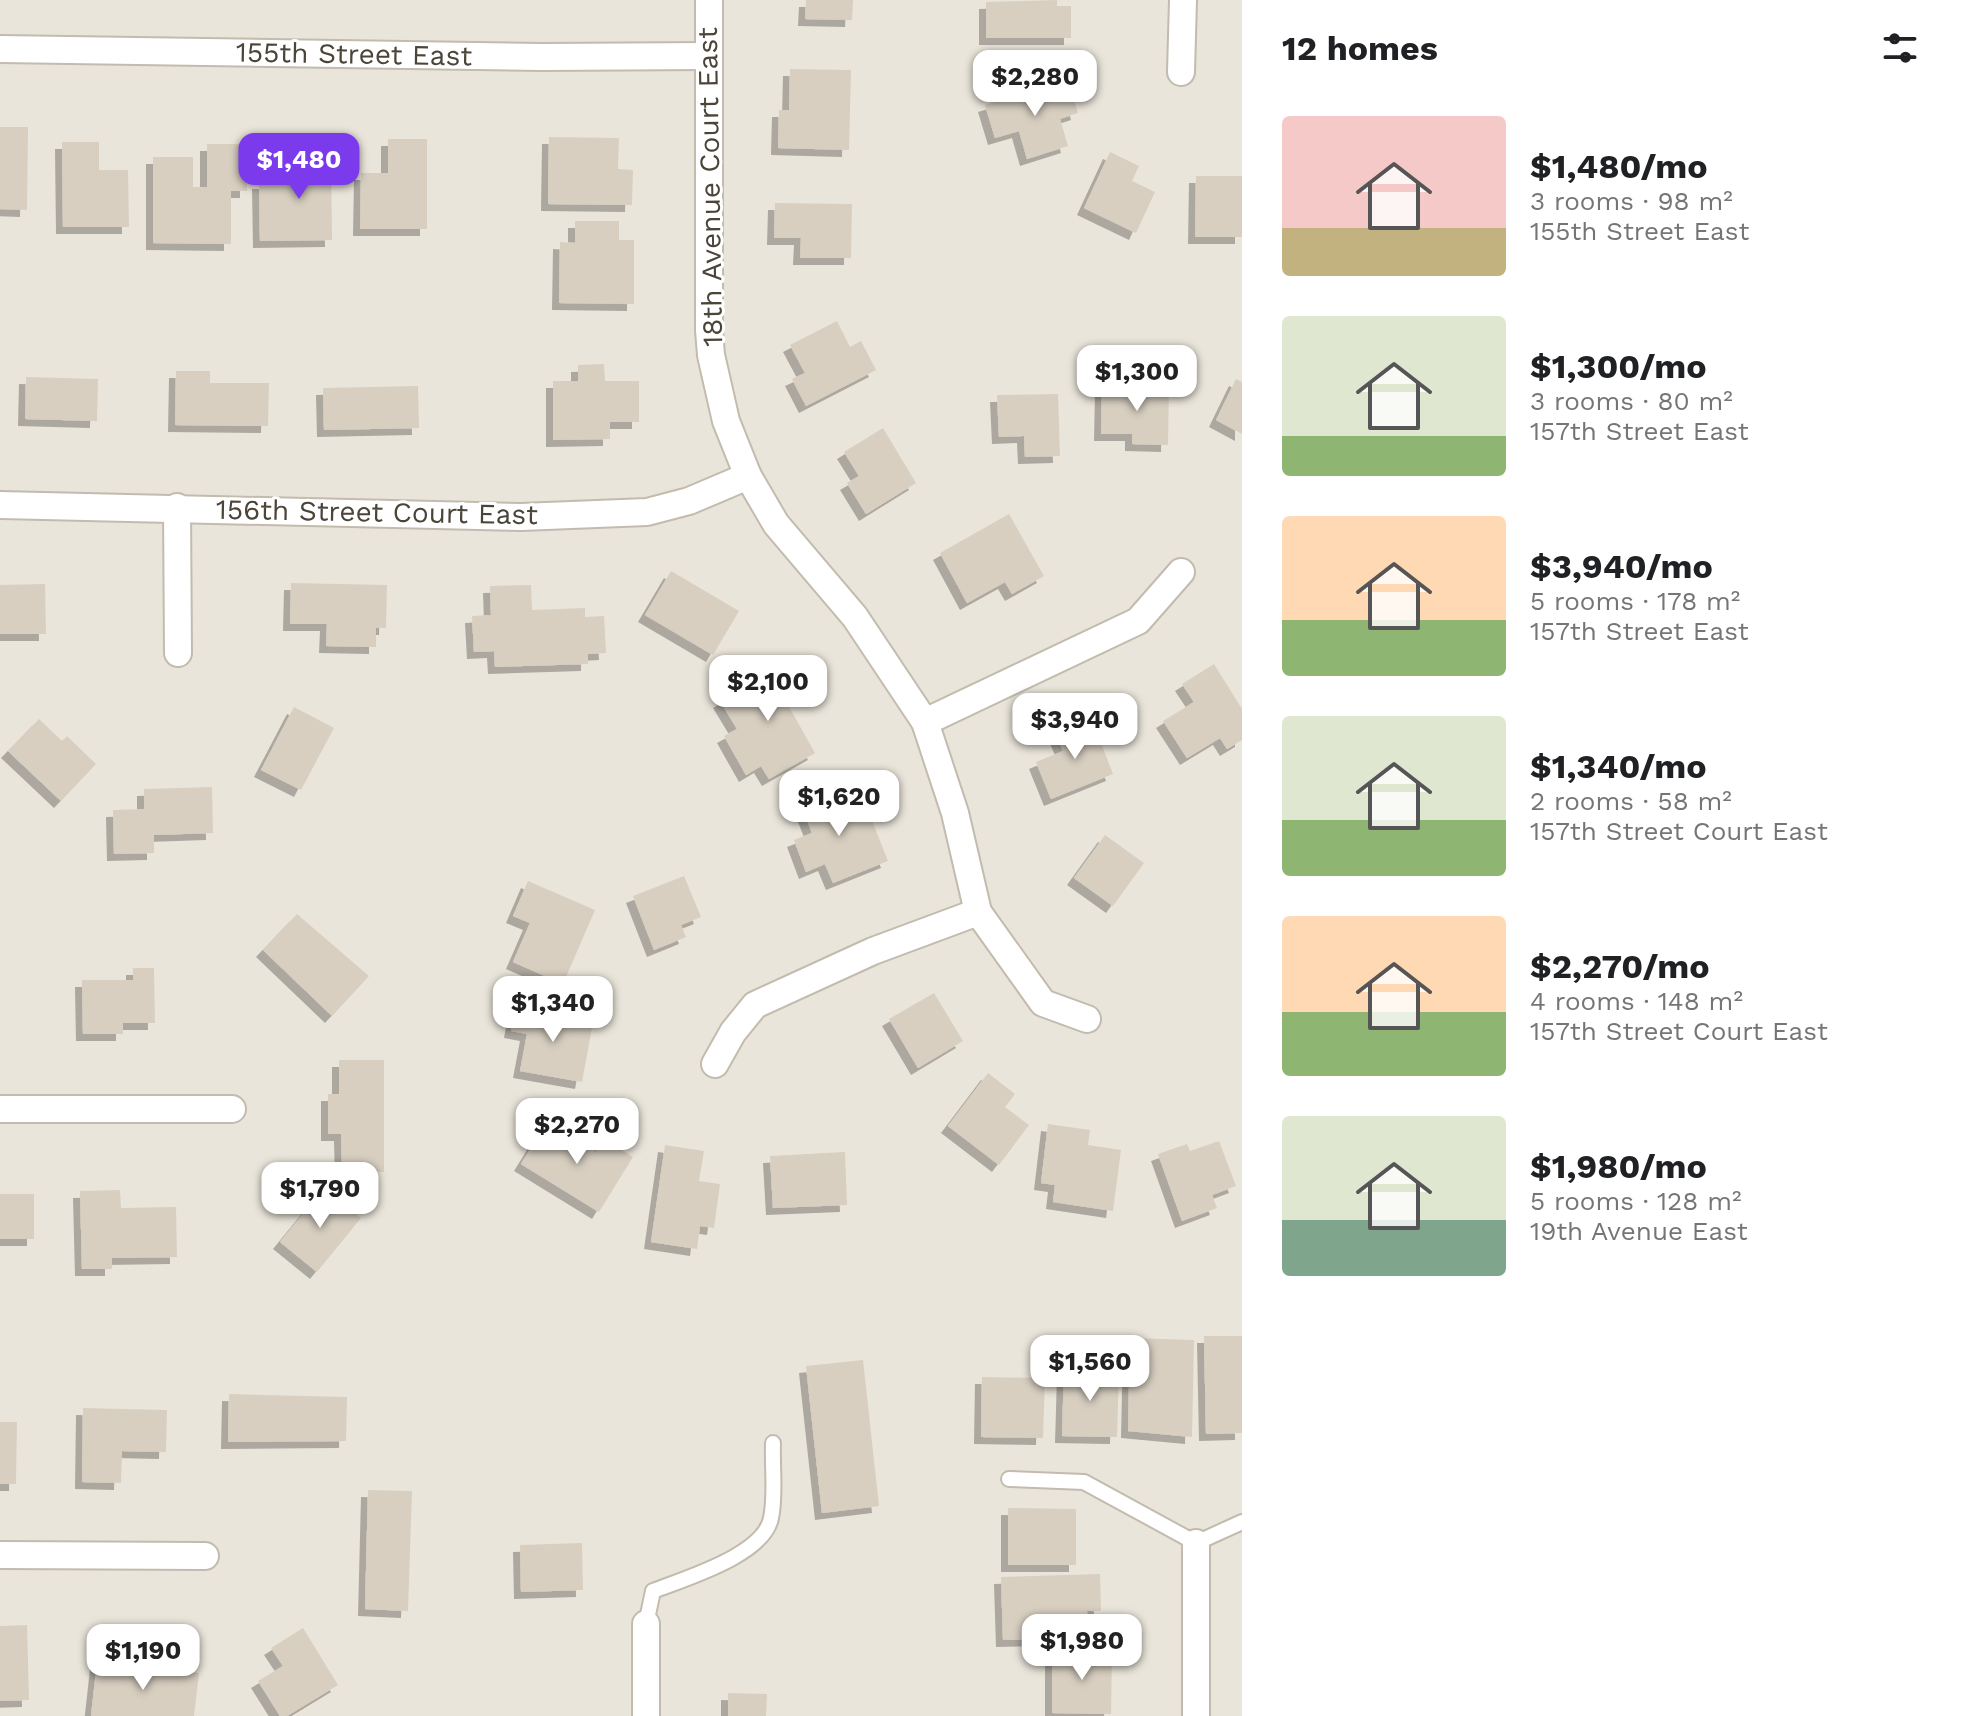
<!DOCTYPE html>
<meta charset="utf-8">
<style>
:root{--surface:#fff;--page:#f6f6f6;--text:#202124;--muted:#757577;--accent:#7c3aed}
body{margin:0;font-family:"Work Sans",sans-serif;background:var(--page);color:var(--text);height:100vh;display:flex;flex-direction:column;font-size:30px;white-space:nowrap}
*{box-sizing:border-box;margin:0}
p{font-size:26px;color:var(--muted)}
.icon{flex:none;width:44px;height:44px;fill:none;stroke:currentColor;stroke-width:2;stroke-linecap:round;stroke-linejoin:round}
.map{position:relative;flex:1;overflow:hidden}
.details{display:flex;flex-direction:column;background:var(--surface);width:720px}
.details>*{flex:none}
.price{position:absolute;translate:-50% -68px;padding:0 18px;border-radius:16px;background:#fff;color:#222;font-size:26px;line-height:52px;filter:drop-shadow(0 2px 4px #0008)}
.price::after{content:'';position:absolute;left:50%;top:48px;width:24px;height:18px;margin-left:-12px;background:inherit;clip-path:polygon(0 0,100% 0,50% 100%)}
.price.active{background:var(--accent);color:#fff}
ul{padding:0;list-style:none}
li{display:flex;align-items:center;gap:24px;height:200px;padding:0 40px}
li span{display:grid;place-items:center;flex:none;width:224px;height:160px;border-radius:8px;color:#555}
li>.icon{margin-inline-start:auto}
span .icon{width:96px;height:96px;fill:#fffc;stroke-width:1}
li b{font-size:34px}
h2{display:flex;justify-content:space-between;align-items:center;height:96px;padding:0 40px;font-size:34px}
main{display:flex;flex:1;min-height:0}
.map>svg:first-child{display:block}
.residential{fill:#eae5da}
.building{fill:#d8cfc1;filter:url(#shadow)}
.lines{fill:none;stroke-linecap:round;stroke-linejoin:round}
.lane-casing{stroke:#c2bbae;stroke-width:18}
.street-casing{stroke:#c2bbae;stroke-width:30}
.lane{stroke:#fff;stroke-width:14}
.street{stroke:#fff;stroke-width:26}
.labels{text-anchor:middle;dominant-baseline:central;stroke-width:6;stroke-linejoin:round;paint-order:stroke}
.street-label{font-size:28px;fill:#4b4439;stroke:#fff}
</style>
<main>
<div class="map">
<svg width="1242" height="1716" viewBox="0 0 1242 1716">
<defs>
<filter id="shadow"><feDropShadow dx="-7" dy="7" stdDeviation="0" flood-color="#0004"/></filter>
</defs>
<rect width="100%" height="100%" fill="#f6f3ec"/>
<rect class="residential" x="0" y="0" width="1242" height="1716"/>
<g class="building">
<polygon points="806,0 853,0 852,20 805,19"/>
<polygon points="1057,0 1057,6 1071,6 1071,38 986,38 986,2"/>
<polygon points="790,69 851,70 849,150 778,148 779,110 789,110"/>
<polygon points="1068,80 1078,113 1060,119 1068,146 1027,159 1019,131 995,138 985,105"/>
<polygon points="0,127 28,127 27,210 0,209"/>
<polygon points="549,137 619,138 618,169 633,170 632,205 548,204"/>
<polygon points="388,139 427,139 427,229 360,229 361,173 388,173"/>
<polygon points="62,142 99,142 99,170 128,170 129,227 63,227"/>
<polygon points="207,144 247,144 247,191 231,191 231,244 153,243 153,157 193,157 193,187 207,187"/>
<polygon points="1110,152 1139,166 1132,181 1155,192 1136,233 1084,208"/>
<polygon points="289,153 331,153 332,240 260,241 259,182 290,182"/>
<polygon points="1196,176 1242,176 1242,237 1195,237"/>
<polygon points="775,203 852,204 851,258 800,258 801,238 774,238"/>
<polygon points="575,221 619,221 619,240 634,240 634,304 559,303 560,242 575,243"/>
<polygon points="837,321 850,347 861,341 876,370 806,406 792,379 805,373 790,345"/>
<polygon points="604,364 605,381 639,381 639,422 610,422 610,439 553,440 553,381 578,381 578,365"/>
<polygon points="176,371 210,371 210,383 269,383 268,426 175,425"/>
<polygon points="26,377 98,379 97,421 25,419"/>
<polygon points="1236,379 1242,382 1242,434 1216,420"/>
<polygon points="418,386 419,428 324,430 323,388"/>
<polygon points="1102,386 1169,387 1168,445 1132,444 1132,434 1101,434"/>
<polygon points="1058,394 1060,456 1025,457 1024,436 999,437 997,395"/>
<polygon points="883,428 916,483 866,514 847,483 859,476 844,452"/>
<polygon points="1009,514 1044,576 1012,594 1005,582 967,603 940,553"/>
<polygon points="671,571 739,611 713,655 645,615"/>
<polygon points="291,583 387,585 386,628 376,628 376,647 326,646 327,624 290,624"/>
<polygon points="45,584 46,634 0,634 0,585"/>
<polygon points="531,585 532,610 585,608 585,617 604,616 606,653 588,654 588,664 495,667 494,651 474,652 472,616 491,615 490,586"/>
<polygon points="790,660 809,693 788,705 815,753 769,779 761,766 746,775 724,736 737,729 720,701"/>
<polygon points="1214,664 1242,709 1242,740 1227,749 1220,738 1187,758 1163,721 1194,702 1182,684"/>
<polygon points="294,707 334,728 301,790 261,770"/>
<polygon points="39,719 62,741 67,736 96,764 61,801 8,751"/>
<polygon points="1092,720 1113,774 1051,799 1036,762 1063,751 1056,734"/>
<polygon points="212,787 213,833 154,835 154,853 114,854 113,810 144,809 144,789"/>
<polygon points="839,787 850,815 867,808 888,861 833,883 825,864 806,872 794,840 812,833 800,802"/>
<polygon points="1105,835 1144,863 1113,906 1074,878"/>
<polygon points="684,876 701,917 681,925 686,937 654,950 633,896"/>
<polygon points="528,881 595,910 563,984 513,962 530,923 513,916"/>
<polygon points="297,914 369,976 332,1016 263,950"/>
<polygon points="133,968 154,968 155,1023 123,1023 123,1034 83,1034 82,980 133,980"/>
<polygon points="934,993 963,1041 918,1068 889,1019"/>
<polygon points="515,1008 593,1022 582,1082 520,1071 527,1034 511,1031"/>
<polygon points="339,1060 384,1060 384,1172 342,1173 341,1134 328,1134 328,1094 339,1094"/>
<polygon points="988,1073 1015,1094 1005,1107 1029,1125 999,1165 948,1126"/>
<polygon points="547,1122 595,1152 604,1139 633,1157 599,1212 521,1164"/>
<polygon points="1048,1124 1090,1130 1088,1145 1121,1150 1113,1211 1053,1202 1055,1185 1041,1183"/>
<polygon points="1219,1141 1236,1186 1212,1195 1217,1208 1182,1221 1158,1154 1187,1144 1190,1151"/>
<polygon points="665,1145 704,1151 699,1181 720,1184 714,1228 700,1226 697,1249 651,1242"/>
<polygon points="845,1152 847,1205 773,1208 770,1156"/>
<polygon points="324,1188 361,1218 317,1272 280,1242"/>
<polygon points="120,1190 121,1208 176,1207 177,1257 112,1258 112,1269 82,1269 80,1191"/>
<rect x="0" y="1194" width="34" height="45"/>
<polygon points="1204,1336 1242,1336 1242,1433 1206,1434"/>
<polygon points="1130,1338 1194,1340 1192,1437 1128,1431"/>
<polygon points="863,1360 879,1506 822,1513 806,1366"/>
<polygon points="1064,1369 1119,1371 1117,1437 1062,1436"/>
<polygon points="982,1377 1045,1378 1043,1438 981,1437"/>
<polygon points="229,1394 347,1397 346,1441 228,1442"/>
<polygon points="83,1408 167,1410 166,1452 122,1451 121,1483 82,1482"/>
<polygon points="0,1422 17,1422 16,1484 0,1484"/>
<polygon points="368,1490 412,1491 408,1611 365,1609"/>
<polygon points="1008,1508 1076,1509 1076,1565 1008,1565"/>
<polygon points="582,1543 583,1590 521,1592 520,1545"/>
<polygon points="1100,1574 1101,1611 1087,1611 1088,1638 1003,1640 1001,1577"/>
<polygon points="27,1625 29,1700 0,1701 0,1626"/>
<polygon points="303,1628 338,1685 287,1716 280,1716 258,1681 283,1666 271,1648"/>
<polygon points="1052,1651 1112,1651 1111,1714 1052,1713"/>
<polygon points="97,1662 199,1673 194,1716 91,1716"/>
<polygon points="728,1693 767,1694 766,1716 728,1716"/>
</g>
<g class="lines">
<defs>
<g id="lane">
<polyline points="1009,1479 1084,1482 1196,1543 1242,1522"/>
<path d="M 646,1624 L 653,1591 C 686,1578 764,1555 771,1518 C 776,1495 772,1467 773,1443"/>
</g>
<g id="street">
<polyline points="709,0 709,330 711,355 726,421 748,476 776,524 855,617 925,722 955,813 978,912 1043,1003 1087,1019"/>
<polyline points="0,49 542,57 708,56"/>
<polyline points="1181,72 1183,0"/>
<polyline points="0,505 521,517 647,512 689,501 748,476"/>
<polyline points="177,507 178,653"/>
<polyline points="925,722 1138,621 1181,572"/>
<polyline points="715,1064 733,1032 755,1005 873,951 978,912"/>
<polyline points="0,1109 232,1109"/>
<polyline points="1196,1543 1196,1716"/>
<polyline points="0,1555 205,1556"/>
<polyline points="646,1624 646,1716"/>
</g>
</defs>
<use href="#lane" class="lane-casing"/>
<use href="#street" class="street-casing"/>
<use href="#lane" class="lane"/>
<use href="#street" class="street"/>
</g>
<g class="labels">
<g class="street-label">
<text transform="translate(354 54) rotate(1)">155th Street East</text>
<text transform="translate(710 187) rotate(-91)">18th Avenue Court East</text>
<text transform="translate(377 512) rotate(1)">156th Street Court East</text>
</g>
</g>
</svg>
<b class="price" style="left:1035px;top:118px">$2,280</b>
<b class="price active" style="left:299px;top:201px">$1,480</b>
<b class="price" style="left:1137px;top:413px">$1,300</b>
<b class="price" style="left:768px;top:723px">$2,100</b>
<b class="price" style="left:1075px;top:761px">$3,940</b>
<b class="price" style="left:839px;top:838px">$1,620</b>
<b class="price" style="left:553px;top:1044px">$1,340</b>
<b class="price" style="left:577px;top:1166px">$2,270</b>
<b class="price" style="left:320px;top:1230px">$1,790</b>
<b class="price" style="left:1090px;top:1403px">$1,560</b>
<b class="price" style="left:1082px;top:1682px">$1,980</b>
<b class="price" style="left:143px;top:1692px">$1,190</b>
</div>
<section class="details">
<h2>12 homes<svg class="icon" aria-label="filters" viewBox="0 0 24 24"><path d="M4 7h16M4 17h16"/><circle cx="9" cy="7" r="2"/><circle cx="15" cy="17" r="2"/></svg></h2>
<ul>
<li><span style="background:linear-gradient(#f6c9c9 70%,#c2b280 0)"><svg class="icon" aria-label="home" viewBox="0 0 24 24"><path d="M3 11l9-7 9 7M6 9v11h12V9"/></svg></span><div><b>$1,480/mo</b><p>3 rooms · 98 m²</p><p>155th Street East</p></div></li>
<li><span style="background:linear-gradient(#dfe7d0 75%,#8fb573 0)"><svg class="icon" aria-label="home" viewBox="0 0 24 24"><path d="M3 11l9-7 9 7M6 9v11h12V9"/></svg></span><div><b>$1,300/mo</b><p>3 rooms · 80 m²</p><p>157th Street East</p></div></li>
<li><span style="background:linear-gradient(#ffd9b3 65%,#8fb573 0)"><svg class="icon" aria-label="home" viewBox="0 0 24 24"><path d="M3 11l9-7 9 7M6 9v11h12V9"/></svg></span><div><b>$3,940/mo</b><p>5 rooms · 178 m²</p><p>157th Street East</p></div></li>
<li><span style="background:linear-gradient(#dfe7d0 65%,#8fb573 0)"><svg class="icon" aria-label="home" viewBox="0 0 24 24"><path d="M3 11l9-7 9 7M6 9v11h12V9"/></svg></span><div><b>$1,340/mo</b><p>2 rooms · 58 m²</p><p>157th Street Court East</p></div></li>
<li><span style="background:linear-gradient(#ffd9b3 60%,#8fb573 0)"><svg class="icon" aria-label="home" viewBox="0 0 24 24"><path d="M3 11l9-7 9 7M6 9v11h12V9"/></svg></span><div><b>$2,270/mo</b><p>4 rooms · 148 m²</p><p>157th Street Court East</p></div></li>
<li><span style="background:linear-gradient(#dfe7d0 65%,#7fa58c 0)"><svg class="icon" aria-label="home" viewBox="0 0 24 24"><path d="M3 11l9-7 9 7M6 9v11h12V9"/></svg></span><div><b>$1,980/mo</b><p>5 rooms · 128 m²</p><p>19th Avenue East</p></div></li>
</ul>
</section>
</main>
